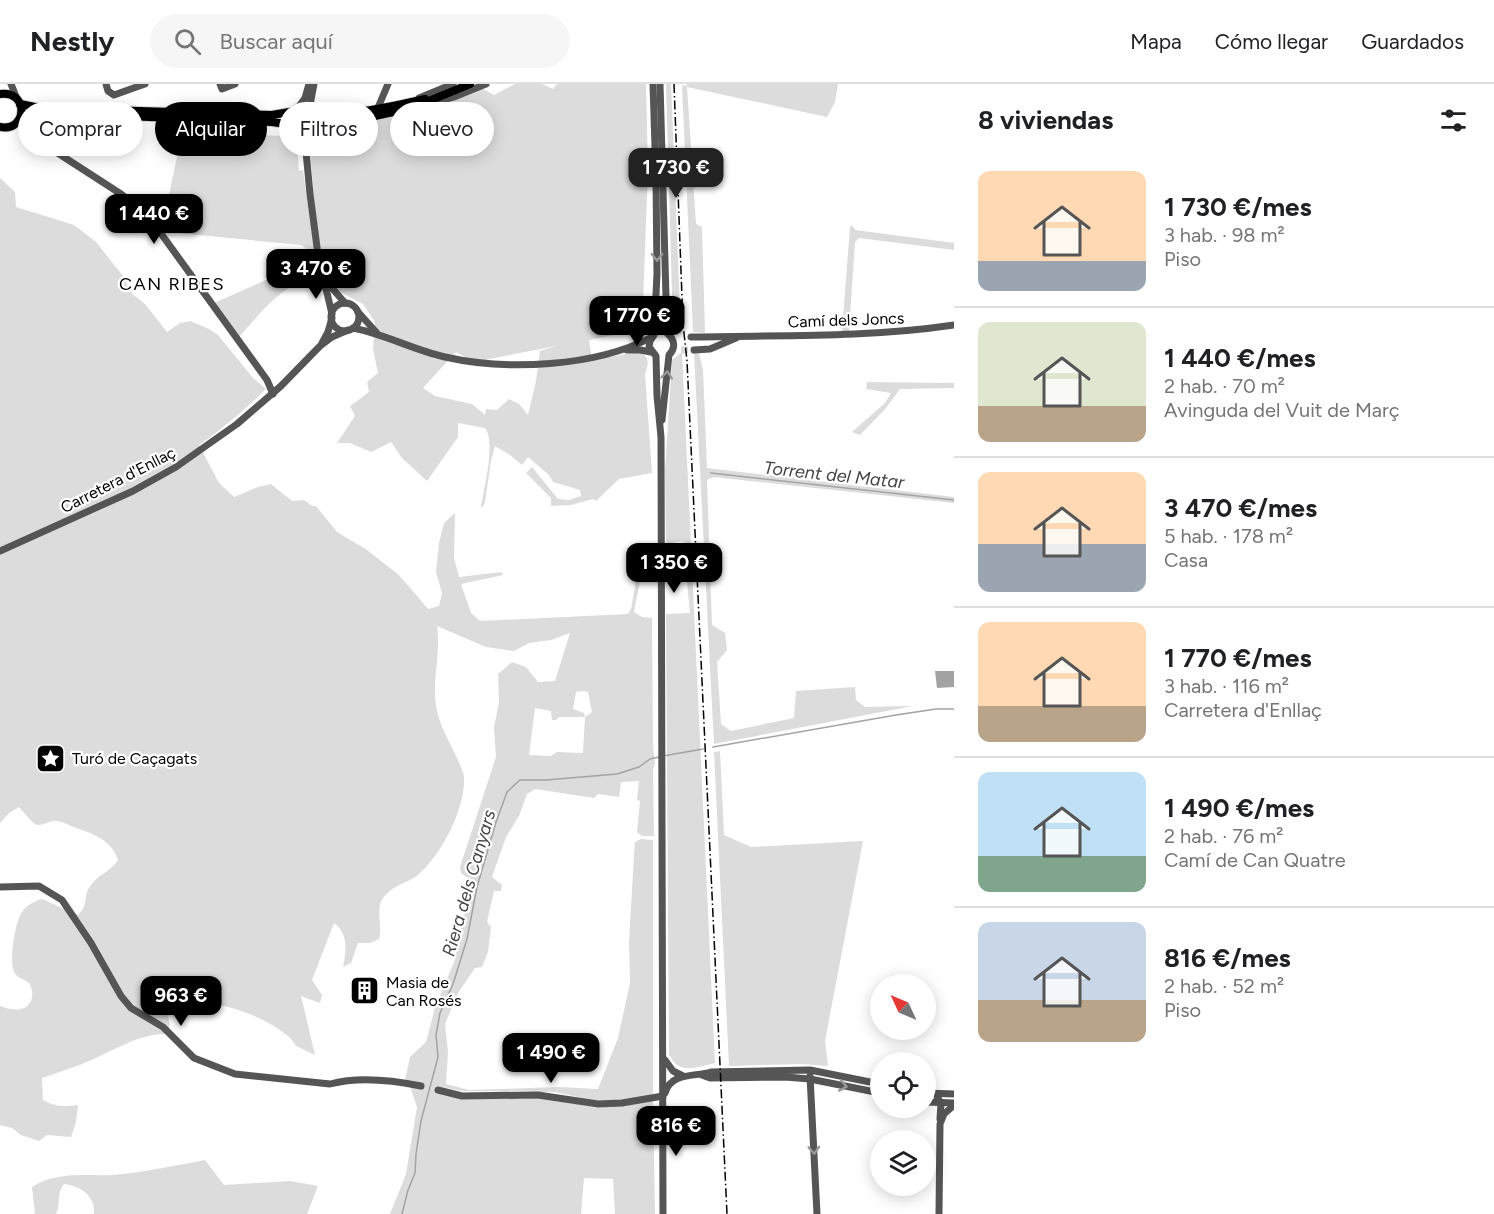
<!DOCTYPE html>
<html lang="es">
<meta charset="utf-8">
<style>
:root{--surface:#fff;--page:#f6f6f6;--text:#202124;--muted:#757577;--line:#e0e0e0;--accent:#000}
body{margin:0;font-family:Figtree,sans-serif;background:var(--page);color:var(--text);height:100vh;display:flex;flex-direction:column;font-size:22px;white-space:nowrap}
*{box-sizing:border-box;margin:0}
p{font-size:20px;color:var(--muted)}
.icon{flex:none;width:33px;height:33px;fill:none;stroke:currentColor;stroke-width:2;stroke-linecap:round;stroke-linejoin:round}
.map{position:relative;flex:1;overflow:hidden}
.side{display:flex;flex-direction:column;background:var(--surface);width:540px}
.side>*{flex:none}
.top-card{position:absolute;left:18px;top:18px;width:570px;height:54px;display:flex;gap:12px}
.needle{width:39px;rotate:314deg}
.buttons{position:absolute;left:870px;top:890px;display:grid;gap:12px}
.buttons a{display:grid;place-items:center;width:66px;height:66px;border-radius:50%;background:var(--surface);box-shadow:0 3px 15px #0003;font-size:30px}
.price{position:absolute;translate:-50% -51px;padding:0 14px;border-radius:12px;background:var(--accent);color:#fff;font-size:20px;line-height:39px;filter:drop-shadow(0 2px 3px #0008)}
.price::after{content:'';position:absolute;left:50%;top:36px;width:18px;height:14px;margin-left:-9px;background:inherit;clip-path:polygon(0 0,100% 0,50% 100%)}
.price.selected{background:#222;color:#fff}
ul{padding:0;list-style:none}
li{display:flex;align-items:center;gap:18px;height:150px;padding:0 24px}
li+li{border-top:2px solid var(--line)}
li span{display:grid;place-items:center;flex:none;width:168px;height:120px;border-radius:12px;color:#555}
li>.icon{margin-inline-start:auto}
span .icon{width:72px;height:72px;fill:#fffc;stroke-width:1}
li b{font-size:26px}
h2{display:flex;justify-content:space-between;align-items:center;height:72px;padding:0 24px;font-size:26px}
.tag{padding:0 21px;border-radius:27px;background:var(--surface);box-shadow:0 3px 15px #0003;font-size:21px;line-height:54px}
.tag.selected{background:var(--accent);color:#fff}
header{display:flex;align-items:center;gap:36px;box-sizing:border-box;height:84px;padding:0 30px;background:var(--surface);border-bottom:2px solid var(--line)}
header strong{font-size:28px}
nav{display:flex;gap:33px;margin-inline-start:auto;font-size:21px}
.search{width:420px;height:54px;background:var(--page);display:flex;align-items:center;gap:15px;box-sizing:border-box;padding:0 21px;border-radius:33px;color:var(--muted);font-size:22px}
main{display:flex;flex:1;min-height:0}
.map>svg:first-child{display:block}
.green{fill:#dcdcdc;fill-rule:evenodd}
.water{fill:#a3a3a3}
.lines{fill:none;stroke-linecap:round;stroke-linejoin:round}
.stream{stroke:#a3a3a3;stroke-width:1.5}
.minor-tunnel{stroke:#d9d9d9;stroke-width:7;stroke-dasharray:7 3.5;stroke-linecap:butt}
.major-casing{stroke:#dbdbdb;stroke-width:10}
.minor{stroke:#555;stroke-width:7}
.major{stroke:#000;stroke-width:8}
.rail{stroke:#000;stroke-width:1.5;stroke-dasharray:9 3 1.5 3;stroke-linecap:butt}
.oneway{stroke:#999}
.labels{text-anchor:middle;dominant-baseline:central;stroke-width:4.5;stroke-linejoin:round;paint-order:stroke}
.street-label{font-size:16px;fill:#000;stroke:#fff}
.poi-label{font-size:16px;fill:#000;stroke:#fff;text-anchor:start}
.neighbourhood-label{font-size:18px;letter-spacing:1.5px;fill:#000;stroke:#fff}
.water-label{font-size:18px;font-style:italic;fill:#444;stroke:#fff}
</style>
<header>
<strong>Nestly</strong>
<div class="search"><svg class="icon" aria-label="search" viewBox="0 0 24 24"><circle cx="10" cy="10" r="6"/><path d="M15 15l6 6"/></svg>Buscar aquí</div>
<nav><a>Mapa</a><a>Cómo llegar</a><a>Guardados</a></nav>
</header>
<main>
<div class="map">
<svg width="954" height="1130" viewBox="0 0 954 1130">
<rect width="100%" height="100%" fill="#fff"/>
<g class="green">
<path d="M 515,0 L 542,0 L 553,5 L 557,0 L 646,0 L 648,87 L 642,245 L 589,256 L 592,276 L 637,268 C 650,271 649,279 645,290 L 652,389 L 619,395 L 596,417 L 593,415 L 571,421 L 551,422 L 551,414 L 526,389 L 532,383 L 558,415 L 569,416 L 581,412 L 580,406 L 553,398 L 549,391 L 528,373 L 522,381 L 510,371 L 495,362 L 491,377 L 485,418 L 483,423 L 481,423 C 484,405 496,357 485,344 L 458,339 L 458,353 L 427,397 L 402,374 L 391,358 L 371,368 L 350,359 L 337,359 L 355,332 L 350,322 L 369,308 L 367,298 L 378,289 L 373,265 L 375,238 L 363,220 L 336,206 L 325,186 L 316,142 L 309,51 L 313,46 L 407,30 L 481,4 L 494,11 ZM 556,262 L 540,267 L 536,297 L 528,331 L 519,320 L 509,315 L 497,326 L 486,325 L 485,331 L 472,320 L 435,312 L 423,304 L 456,268 L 474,278 Z"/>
<polygon points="666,0 671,0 681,250 673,244"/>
<polygon points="687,0 838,0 835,18 827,33 687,3 696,140 702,143 705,249 693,248 682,1 687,2"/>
<path d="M 182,49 L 286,52 L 297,61 L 299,87 L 303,86 L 317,186 L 312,187 L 313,192 C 276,207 265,224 239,253 L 214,219 L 266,196 L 313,185 L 310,167 L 301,161 L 178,149 L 168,142 L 164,135 Z"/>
<path d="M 0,94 L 15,108 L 16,123 L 74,141 L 96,158 L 123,192 L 132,210 L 145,220 L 167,248 L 180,239 L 190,237 L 209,245 L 218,251 L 253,294 L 266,305 C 246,325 223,344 199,361 L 219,399 L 234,413 L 258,403 L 271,400 L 292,417 L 304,416 L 312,422 L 316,422 L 337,448 L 367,466 L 399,491 L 428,525 L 439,522 L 442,509 L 436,488 L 439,459 L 444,439 L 455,429 L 454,474 L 459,493 L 501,488 L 503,491 L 461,500 L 471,529 L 480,537 L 628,530 L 631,525 L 642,462 L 647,461 L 634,528 L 642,533 L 652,534 L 653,662 L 655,679 L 653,686 L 654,752 L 642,752 L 637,748 L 640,717 L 637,716 L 639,697 L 621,698 L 619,713 L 598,710 L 594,714 L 535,705 L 527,710 L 519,732 L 506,753 L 492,793 L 502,801 L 501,807 L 494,807 L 487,838 L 491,843 L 488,868 L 482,883 L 475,884 L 458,909 L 445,940 L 448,968 L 446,1000 L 469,1006 L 559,1003 L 598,1005 L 618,954 L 630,899 L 629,859 L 634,771 L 635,758 L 641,755 L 653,756 L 653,1010 L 617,1018 L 596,1017 L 555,1008 L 461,1007 L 438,1002 L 436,1008 L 463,1015 L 552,1015 L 596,1024 L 653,1016 L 655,1130 L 615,1130 L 613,1095 L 584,1094 L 581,1130 L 390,1130 L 406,1090 L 417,1023 L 411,1005 L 405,996 L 410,973 L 426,958 L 435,924 L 454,878 L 470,805 L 470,796 L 461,789 L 460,783 L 496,673 L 494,644 L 499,618 L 498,590 L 512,578 L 526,583 L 538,598 L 555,597 L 570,549 L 551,556 L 529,559 L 514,567 L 486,563 L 437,542 C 441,568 432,595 436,622 C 440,647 457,668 464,692 C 466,724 442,770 418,791 C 407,799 391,802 383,814 C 375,825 383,843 379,855 L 370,859 L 358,859 L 351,879 L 343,883 C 346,867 349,850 334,839 L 312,896 L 322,911 L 320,919 L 301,912 L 315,971 L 296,962 C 287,943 234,920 212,921 C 204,921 197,926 190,927 C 181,928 175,925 168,932 L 170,941 L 166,950 C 136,950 110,969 82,980 C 69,985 56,989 42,994 L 43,1016 C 56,1023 65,1023 78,1021 L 76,1038 L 71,1053 L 47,1051 L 39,1057 L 21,1051 L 12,1044 L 0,1041 L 0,922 C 6,924 15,927 21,925 C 33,922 35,908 29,899 C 24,895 17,894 14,888 C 9,878 15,837 22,828 C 28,820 33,818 42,815 L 78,831 C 89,820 83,814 89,804 C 96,791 111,788 118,776 C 111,754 90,749 71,742 C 66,740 59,736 53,737 C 47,738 41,743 35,740 C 30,737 24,728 19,723 L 9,729 L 0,739 ZM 584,607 L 588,608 L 592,628 L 585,633 L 584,629 L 573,625 L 576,608 ZM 535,624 L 551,627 L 552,636 L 556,636 L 559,633 L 585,633 L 583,669 L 557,668 L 551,672 L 529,671 Z"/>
<polygon points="852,141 855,146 954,159 954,166 859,154 855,158 849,247 842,247 850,143"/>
<path d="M 682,268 L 715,979 C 697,983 678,992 669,970 L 666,530 L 690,529 L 683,457 L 666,460 L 665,386 L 672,276 Z"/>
<polygon points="694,269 699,269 703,286 707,384 954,413 954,419 714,393 707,396 712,541 725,549 727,566 717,578 721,640 731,647 794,634 796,607 855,603 856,616 865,623 913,622 714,660"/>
<polygon points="867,298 954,299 954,304 900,305 886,324 860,351 852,348 885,319 891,309 866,305"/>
<polygon points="720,667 724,751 751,763 863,757 825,957 828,982 800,980 729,982 714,668"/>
<path d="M 205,1076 L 224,1101 L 290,1097 L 318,1102 L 307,1130 L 94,1130 C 96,1112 80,1102 64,1100 C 56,1109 61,1120 56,1130 L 35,1130 L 32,1103 C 60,1085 92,1094 123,1090 C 150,1087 178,1081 205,1076 Z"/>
</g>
<polygon class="water" points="935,587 954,587 954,603 937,604"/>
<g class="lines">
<g class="stream">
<polyline points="711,389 954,416"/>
<polyline points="713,663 896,631 936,625 954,625"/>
<polyline points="663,672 703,665"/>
<polyline points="402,1130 408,1106 415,1089 416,1070 421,1037 438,973 436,951 440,929 453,900 467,855 477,803 496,738 507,708 520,696 546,696 617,690 639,683 650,675 659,673"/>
</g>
<polyline class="minor-tunnel" points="681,266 694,266"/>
<defs>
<g id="major">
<path d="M 0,10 C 29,6 28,48 0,43"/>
<polyline points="20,20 40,24 272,31 295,27"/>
<circle cx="302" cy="34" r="11"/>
<path d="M 311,28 C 350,32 387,24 425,15"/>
<polyline points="99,31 272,38 293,41"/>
<polyline points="21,32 28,29 47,30"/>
<polyline points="312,39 375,32 412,24 470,0"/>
</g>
</defs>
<use href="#major" class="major-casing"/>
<g class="minor">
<polyline points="11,0 17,15"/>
<polyline points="106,0 108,7 114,11 145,0"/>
<polyline points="220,0 222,5 235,0"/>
<polyline points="653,0 656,94 657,190 654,251 650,257 649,263 656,272 657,312 661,353 663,1130"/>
<path d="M 660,0 L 667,249 C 675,256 676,264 669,271 L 662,336"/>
<polyline points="419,14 453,0"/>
<polyline points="423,22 454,13 486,0"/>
<polyline points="297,25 305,14 309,0"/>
<polyline points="309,26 314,0"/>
<polyline points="377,26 388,0"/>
<polyline points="309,43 305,57 310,110 318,171 332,230"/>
<polyline points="297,44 305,57"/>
<polyline points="22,46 121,110 137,123 157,144 267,296 273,310"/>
<polyline points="325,196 345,219"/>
<circle cx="345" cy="233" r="14"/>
<polyline points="358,228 376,248"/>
<path d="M 353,244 C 385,250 413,266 445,273 C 507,287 595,283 652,253"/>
<path d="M 691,253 C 779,251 867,254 954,241"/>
<polyline points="322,259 328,248 332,234"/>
<polyline points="627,266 640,266 651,268"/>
<polyline points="694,266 710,265 736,254"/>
<polyline points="0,467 133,407 176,383 237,340 281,302 320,262 332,253 348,246"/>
<path d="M 0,803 L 39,802 L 62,816 L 91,859 L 121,912 L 131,924 L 163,943 L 194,974 L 235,990 L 330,1000 C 359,992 392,996 421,1002"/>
<polyline points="665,976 673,987 683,992"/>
<polyline points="702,991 710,994 785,993 810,995 880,1009"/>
<polyline points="810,992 817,1130"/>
<polyline points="438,1006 462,1012 538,1011 598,1020 622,1019 663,1012"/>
<path d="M 665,1009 C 671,988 694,993 711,988 L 810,986 L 880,1000"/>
<polyline points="926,1009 954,1010"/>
<polyline points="936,1011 941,1019 940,1035"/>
<polyline points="926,1018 954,1019"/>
<polyline points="939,1130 940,1040 944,1030 954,1021"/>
</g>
<use href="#major" class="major"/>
<polyline class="rail" points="674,0 683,240 687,277 727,1130"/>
</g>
<defs><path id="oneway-chevron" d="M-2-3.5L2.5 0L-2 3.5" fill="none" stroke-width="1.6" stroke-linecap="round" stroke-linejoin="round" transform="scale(1.5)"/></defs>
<g class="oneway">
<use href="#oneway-chevron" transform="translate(657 173) rotate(89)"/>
<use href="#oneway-chevron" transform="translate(667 291) rotate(-84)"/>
<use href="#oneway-chevron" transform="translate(843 1002) rotate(11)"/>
<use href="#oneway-chevron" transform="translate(814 1066) rotate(87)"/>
</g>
<defs>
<symbol id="sight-square" viewBox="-11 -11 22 22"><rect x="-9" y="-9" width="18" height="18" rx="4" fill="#000" stroke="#fff"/><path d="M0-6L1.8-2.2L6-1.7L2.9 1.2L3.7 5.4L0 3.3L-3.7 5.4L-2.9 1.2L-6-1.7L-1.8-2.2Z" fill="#fff"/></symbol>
<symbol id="building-square" viewBox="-11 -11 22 22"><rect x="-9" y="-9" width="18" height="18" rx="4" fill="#000" stroke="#fff"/><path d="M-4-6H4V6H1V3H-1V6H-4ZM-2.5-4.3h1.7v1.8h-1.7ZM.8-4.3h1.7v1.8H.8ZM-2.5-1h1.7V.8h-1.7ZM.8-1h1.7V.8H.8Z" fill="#fff"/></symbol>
</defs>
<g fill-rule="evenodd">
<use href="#sight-square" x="34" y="658" width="33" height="33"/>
<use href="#building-square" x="348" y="890" width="33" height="33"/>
</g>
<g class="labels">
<g class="street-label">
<text transform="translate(846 236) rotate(-2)">Camí dels Joncs</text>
<text transform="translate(118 396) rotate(-27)">Carretera d'Enllaç</text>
</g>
<g class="poi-label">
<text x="72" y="674">Turó de Caçagats</text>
<text x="386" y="898">Masia de<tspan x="386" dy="18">Can Rosés</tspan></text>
</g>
<g class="neighbourhood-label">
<text x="172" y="200">CAN RIBES</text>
</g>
<g class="water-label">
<text transform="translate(834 391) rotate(6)">Torrent del Matar</text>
<text transform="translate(469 799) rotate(-74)">Riera dels Canyars</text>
</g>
</g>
</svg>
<div class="buttons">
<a><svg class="needle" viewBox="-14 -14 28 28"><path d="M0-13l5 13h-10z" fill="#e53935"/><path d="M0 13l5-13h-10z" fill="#757577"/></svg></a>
<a><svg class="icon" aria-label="locate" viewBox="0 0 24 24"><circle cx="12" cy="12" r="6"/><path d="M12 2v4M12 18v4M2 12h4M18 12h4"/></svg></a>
<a><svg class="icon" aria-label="layers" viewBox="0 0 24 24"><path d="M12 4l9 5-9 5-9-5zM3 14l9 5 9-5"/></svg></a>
</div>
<b class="price selected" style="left:676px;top:115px">1 730 €</b>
<b class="price" style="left:154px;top:161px">1 440 €</b>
<b class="price" style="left:316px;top:216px">3 470 €</b>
<b class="price" style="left:637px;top:263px">1 770 €</b>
<b class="price" style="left:674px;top:510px">1 350 €</b>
<b class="price" style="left:181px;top:943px">963 €</b>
<b class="price" style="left:551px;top:1000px">1 490 €</b>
<b class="price" style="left:676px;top:1073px">816 €</b>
<div class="top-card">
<a class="tag">Comprar</a>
<a class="tag selected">Alquilar</a>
<a class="tag">Filtros</a>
<a class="tag">Nuevo</a>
</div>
</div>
<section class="side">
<h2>8 viviendas<svg class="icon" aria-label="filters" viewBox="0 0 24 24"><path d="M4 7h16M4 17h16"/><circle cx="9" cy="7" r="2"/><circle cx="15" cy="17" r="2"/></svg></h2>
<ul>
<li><span style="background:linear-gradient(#ffd9b3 75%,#9aa5b1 0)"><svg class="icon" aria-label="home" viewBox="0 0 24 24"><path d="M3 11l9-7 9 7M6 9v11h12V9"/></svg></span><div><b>1 730 €/mes</b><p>3 hab. · 98 m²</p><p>Piso</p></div></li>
<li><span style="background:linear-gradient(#dfe7d0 70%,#b9a48a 0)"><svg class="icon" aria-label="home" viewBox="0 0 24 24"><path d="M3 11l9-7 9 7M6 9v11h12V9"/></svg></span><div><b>1 440 €/mes</b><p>2 hab. · 70 m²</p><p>Avinguda del Vuit de Març</p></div></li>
<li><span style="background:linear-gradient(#ffd9b3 60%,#9aa5b1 0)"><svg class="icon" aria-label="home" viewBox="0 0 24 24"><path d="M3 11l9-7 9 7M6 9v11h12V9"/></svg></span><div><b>3 470 €/mes</b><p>5 hab. · 178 m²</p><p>Casa</p></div></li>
<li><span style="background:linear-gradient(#ffd9b3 70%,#b9a48a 0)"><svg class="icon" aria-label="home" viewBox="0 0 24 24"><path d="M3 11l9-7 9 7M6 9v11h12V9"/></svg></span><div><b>1 770 €/mes</b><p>3 hab. · 116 m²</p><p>Carretera d'Enllaç</p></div></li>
<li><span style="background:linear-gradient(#bfe0f5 70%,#7fa58c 0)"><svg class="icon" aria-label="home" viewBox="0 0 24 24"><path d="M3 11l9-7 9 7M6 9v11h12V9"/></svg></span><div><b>1 490 €/mes</b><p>2 hab. · 76 m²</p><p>Camí de Can Quatre</p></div></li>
<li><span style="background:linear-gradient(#c9d6e8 65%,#b9a48a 0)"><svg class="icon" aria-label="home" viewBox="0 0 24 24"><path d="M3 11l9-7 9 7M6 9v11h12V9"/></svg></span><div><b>816 €/mes</b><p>2 hab. · 52 m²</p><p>Piso</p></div></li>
</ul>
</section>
</main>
